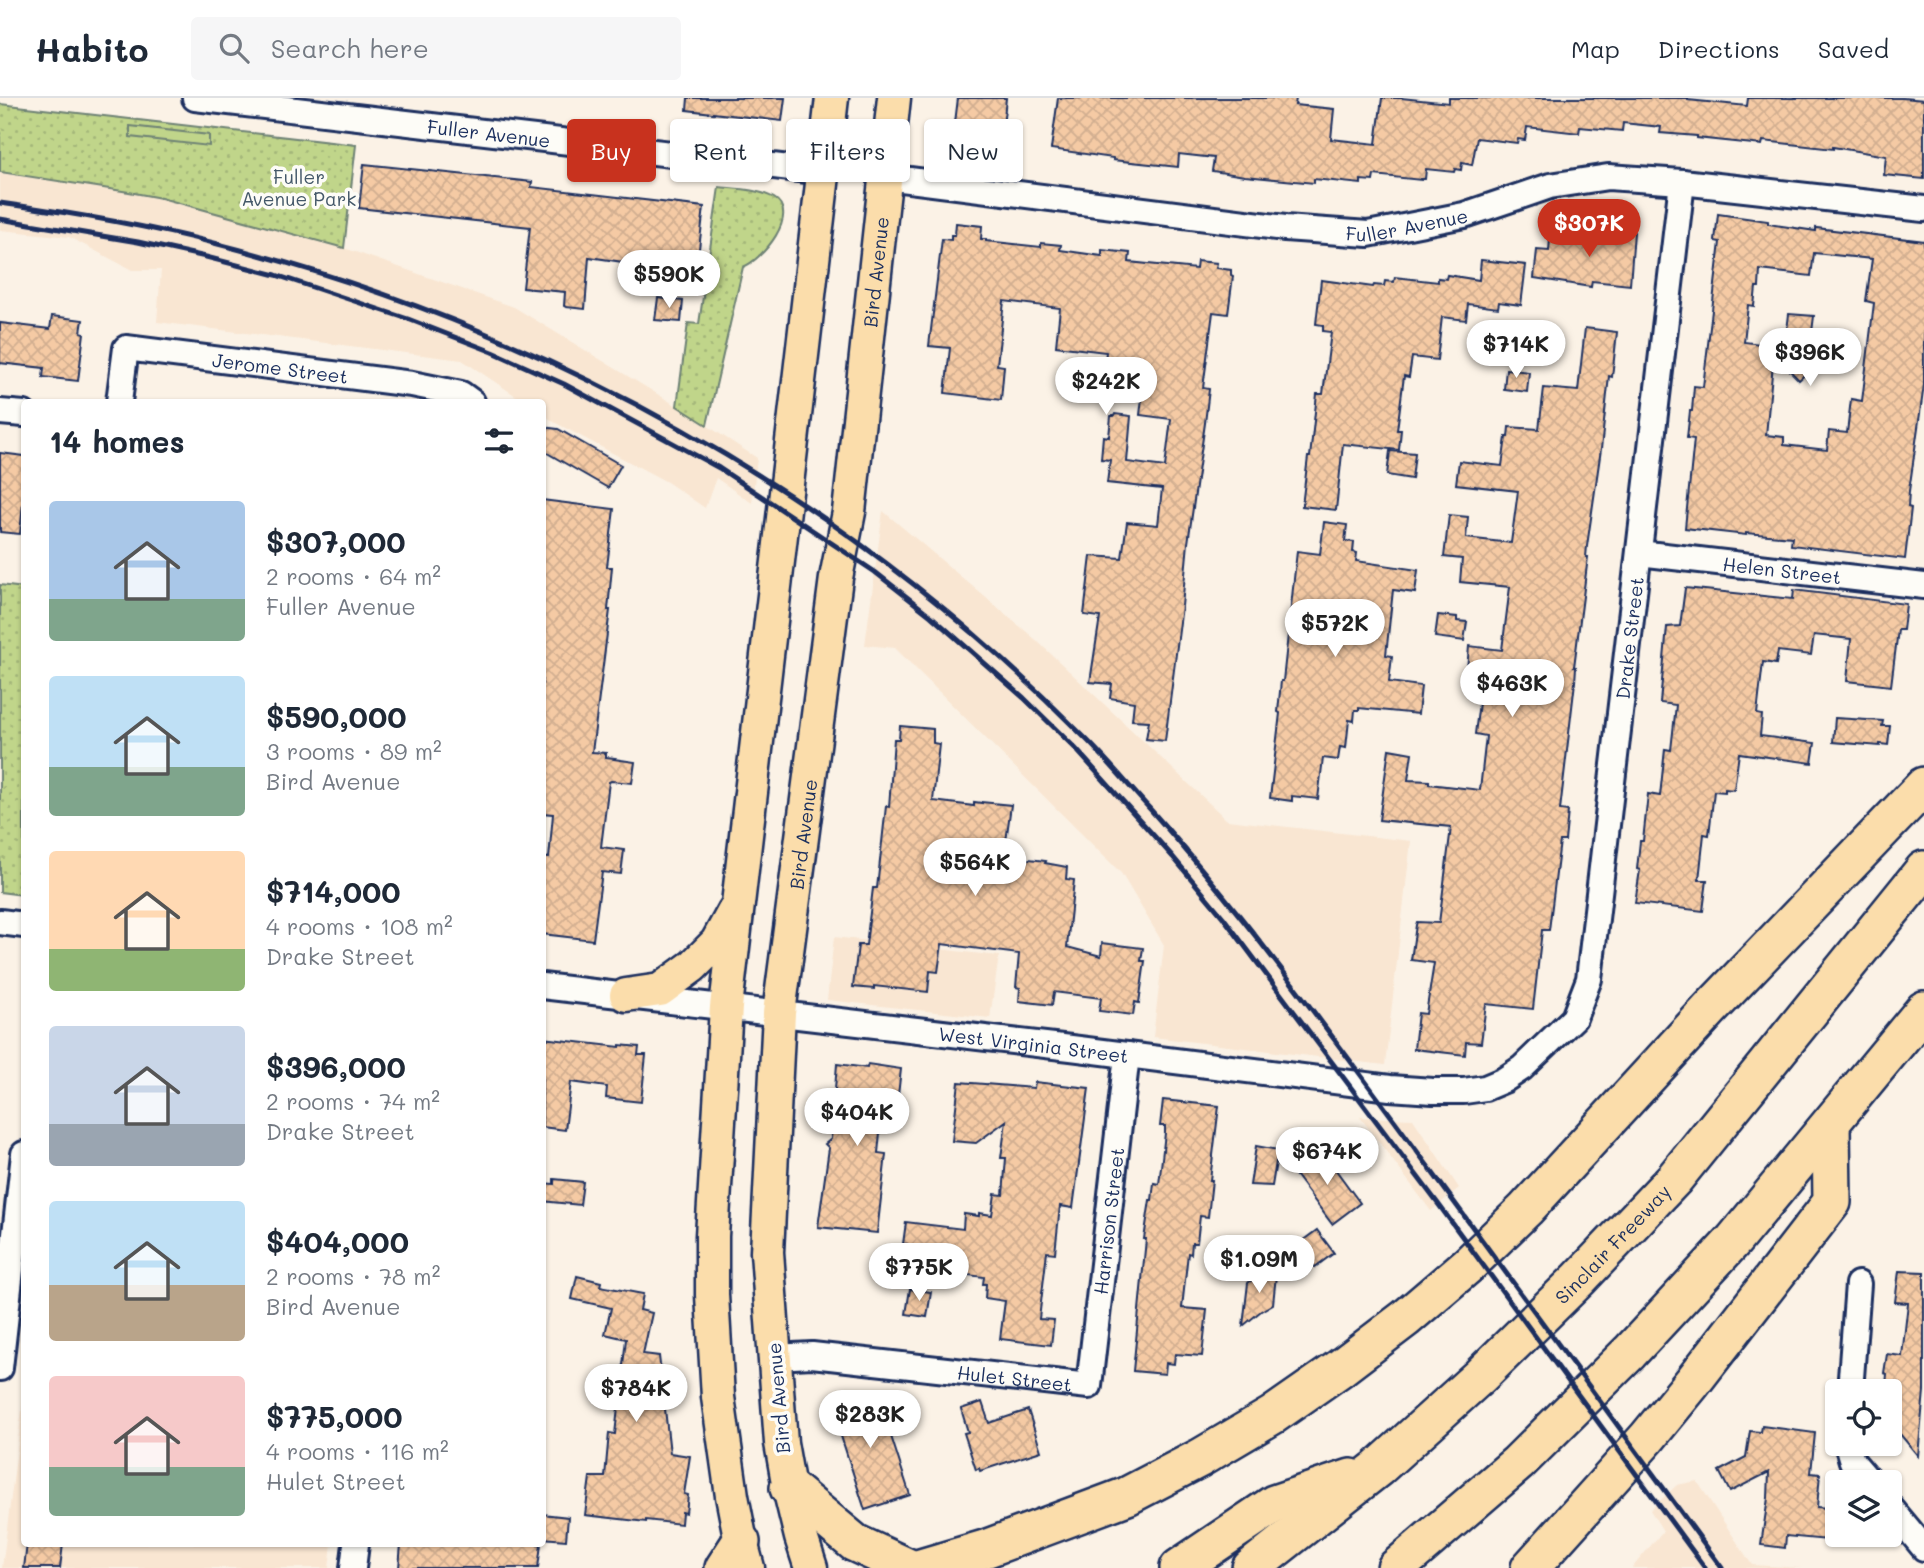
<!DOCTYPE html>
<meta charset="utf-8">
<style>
:root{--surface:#fff;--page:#f6f6f7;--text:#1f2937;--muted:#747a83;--line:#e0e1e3;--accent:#c8321e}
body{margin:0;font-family:Mali,sans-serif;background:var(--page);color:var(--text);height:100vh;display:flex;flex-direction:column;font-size:26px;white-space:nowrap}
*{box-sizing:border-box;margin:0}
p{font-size:23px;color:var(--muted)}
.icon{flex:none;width:38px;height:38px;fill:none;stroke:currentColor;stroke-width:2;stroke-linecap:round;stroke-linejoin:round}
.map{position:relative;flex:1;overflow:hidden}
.side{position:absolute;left:21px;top:301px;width:525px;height:1148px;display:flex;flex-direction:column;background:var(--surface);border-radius:7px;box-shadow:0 2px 5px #0004}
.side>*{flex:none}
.hud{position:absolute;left:567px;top:21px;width:665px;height:63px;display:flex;gap:14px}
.tools{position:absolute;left:1825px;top:1281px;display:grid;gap:14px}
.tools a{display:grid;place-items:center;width:77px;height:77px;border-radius:7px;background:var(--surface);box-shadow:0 2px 5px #0004;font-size:35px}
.price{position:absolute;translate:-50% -60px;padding:0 16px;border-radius:24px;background:#fff;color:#222;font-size:23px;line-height:46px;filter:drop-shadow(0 2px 4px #0008)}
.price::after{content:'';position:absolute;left:50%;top:42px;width:21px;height:16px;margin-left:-10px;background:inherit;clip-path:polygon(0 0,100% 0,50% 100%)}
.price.on{background:var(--accent);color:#fff}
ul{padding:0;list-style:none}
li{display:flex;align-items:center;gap:21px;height:175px;padding:0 28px}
li span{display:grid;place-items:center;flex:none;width:196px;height:140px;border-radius:7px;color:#555}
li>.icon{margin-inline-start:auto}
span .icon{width:84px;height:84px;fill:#fffc;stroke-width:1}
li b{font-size:30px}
h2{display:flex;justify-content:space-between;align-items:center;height:84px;padding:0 28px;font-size:30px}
.tag{padding:0 24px;border-radius:7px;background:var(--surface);box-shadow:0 2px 5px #0004;font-size:24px;line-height:63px}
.tag.on{background:var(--accent);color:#fff}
header{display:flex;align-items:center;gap:42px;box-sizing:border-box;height:98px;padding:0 35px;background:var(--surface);border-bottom:2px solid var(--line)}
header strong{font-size:33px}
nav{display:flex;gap:38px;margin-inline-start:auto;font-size:24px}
.search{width:490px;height:63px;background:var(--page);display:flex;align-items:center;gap:18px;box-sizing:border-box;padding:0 24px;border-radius:7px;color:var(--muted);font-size:26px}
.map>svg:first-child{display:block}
.built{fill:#f9e6d2}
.green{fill:url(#green-dots);stroke:#6e8274;stroke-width:2}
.pitch{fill:#c0d58a;stroke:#6e8274;stroke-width:2}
.building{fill:url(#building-cross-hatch);stroke:#1b2f5e;stroke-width:2;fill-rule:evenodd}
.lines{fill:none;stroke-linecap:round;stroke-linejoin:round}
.minor-casing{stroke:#1b2f5e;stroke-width:30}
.major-casing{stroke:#1b2f5e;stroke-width:37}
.highway-casing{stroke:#1b2f5e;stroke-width:42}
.minor{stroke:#fdfcf7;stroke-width:24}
.major{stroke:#fbddab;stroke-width:32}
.highway{stroke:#fbddab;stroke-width:37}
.rail{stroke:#1b2f5e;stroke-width:5}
.labels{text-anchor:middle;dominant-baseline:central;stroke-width:7;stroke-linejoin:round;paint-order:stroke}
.street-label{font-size:19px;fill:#1b2f5e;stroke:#fdfcf7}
.park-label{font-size:19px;fill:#445869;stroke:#fdfcf7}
</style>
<header>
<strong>Habito</strong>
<div class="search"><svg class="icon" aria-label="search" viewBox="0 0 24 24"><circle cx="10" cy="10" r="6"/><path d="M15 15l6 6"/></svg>Search here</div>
<nav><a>Map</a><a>Directions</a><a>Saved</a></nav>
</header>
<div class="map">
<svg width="1924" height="1470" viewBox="0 0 1924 1470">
<defs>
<pattern id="green-dots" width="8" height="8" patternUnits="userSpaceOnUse" patternTransform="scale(1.75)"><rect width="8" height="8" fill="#c0d58a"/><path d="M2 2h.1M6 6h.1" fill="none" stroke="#a4b77a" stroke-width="1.8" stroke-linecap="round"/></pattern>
<pattern id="building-cross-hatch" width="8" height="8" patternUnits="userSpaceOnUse" patternTransform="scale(1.75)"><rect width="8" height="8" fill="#f5caa4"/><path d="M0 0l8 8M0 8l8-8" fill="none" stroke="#d1ae90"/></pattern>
</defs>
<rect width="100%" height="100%" fill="#fbf2e6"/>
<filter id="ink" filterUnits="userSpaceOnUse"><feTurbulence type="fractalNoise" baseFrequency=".0143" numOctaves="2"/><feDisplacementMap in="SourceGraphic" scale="14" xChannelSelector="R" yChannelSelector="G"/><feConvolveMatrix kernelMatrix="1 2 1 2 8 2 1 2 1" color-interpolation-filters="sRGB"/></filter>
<g filter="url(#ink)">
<g class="built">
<polygon points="0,74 129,94 161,100 344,150 514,209 677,308 757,360 752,405 716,380 705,410 667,384 554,324 543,316 542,304 525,304 462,262 157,224 161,172 132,172 69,139 0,132"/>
<polygon points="883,413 1035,541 1227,722 1411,743 1385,967 1153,939 1164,847 1121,775 895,550 865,547"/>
<polygon points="834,839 999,858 990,920 827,902"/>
<polygon points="1360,1019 1413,1021 1459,1090 1431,1113"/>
<polygon points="24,1296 24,1446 332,1446 329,1470 2,1470"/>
<polygon points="1697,1383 1752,1467 1802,1470 1632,1470 1663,1433 1650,1412 1677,1387"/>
</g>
<g class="green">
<polygon points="0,6 356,47 344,150 161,100 129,94 0,74"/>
<path d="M 719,89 C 737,91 758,91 774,100 C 801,116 762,162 743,169 L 707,327 L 677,308 L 688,225 L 699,226 Z"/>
<polygon points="0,487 24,490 24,797 0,794"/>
</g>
<polygon class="pitch" points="130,28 209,37 209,48 130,39"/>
<g class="building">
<polygon points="688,0 785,0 782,23 687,12"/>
<polygon points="958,0 1006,0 1001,49 980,47 979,54 961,52 962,40 958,39 959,33 954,33"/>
<polygon points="1058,0 1296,0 1295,7 1334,11 1331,41 1376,46 1382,0 1401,0 1449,5 1449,0 1688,0 1688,2 1747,8 1748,0 1903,0 1924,2 1924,81 1884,77 1886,58 1833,49 1833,51 1763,43 1762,47 1697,40 1697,38 1660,35 1661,29 1623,25 1622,33 1580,29 1579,35 1527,29 1525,42 1518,41 1517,45 1477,40 1472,67 1462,65 1461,72 1455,71 1454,74 1426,71 1425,81 1421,81 1421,82 1374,77 1373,83 1361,82 1361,86 1314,81 1314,85 1245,78 1212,73 1214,60 1179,56 1178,69 1113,62 1113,60 1051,51"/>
<polygon points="364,66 532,84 531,89 704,109 698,159 671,157 670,171 589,159 585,211 566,209 564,208 565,194 523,190 530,129 359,110"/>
<path d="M 1718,116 L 1768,123 L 1768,126 L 1816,133 L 1816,130 L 1924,143 L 1924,287 L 1909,393 L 1908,409 L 1911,410 L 1905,461 L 1791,447 L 1792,439 L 1746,435 L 1746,437 L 1685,430 L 1694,341 L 1687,340 L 1690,313 L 1692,313 L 1694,288 L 1703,289 L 1720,144 L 1715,143 ZM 1814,155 L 1872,161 L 1866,203 L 1874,205 L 1862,303 L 1851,301 L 1847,335 L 1829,333 L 1827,352 L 1784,347 L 1784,339 L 1766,337 L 1774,256 L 1799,282 L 1838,246 L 1811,242 L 1814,218 L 1789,216 L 1785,249 L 1744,244 L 1748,207 L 1754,208 L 1756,189 L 1759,189 L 1760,172 L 1811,178 Z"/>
<polygon points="956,125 982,128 981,141 986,141 986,143 1041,149 1041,145 1061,147 1060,152 1102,158 1102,152 1130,155 1129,164 1196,171 1197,163 1217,165 1216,170 1231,172 1231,177 1233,178 1228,216 1213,214 1203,290 1209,291 1205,325 1188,445 1182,508 1165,643 1146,641 1149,623 1132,622 1134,604 1110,600 1112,586 1090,584 1100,519 1084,517 1091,458 1122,460 1127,424 1158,427 1162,391 1107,385 1110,362 1101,361 1103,338 1109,339 1111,318 1114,318 1115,316 1131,318 1127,364 1165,369 1171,321 1140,317 1145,275 1104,270 1106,254 1056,248 1060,210 1004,203 997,267 1004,268 1001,302 945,295 950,250 929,248 942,141 951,142 951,137 955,137"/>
<polygon points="1589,128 1634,134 1630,187 1592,183 1591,189 1534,180 1537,152 1549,153 1550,141 1587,146"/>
<polygon points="1481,162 1526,167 1521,207 1499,204 1498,210 1468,206 1466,222 1442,219 1437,262 1412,259 1409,279 1404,278 1397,332 1401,332 1399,352 1343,346 1336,412 1302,408 1308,359 1310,359 1317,296 1323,296 1331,234 1323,233 1323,227 1316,226 1321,182 1373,189 1374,187 1384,188 1385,183 1394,184 1395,179 1438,184 1438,180 1446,181 1447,177 1479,182"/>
<polygon points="658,200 683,203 681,224 655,222"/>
<polygon points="52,218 83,222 81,234 84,235 78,283 43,279 44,270 0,265 0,225 50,231"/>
<polygon points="1585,230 1617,234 1612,279 1609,278 1601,351 1587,448 1586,459 1588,459 1574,569 1576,569 1575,584 1560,712 1568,713 1565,743 1560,743 1549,832 1542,832 1533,911 1486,906 1481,945 1466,944 1465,957 1414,951 1418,915 1426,916 1434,865 1411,862 1416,827 1417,824 1439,825 1451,729 1379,722 1389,651 1412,655 1408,682 1429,683 1429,686 1480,692 1486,638 1475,636 1483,573 1467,572 1469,548 1502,552 1510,489 1460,484 1462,461 1444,459 1449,417 1468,419 1466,440 1511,445 1518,393 1456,386 1459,363 1502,368 1506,339 1508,339 1509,329 1539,331 1544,290 1578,293"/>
<polygon points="1506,271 1529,274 1527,294 1504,291"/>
<polygon points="542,329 558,331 621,367 608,390 542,352"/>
<polygon points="1390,353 1415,355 1412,381 1387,377"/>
<polygon points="0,355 24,358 24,395 20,436 0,434"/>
<polygon points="542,402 614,411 607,469 612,469 608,512 610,512 592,654 606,655 606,659 615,660 614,661 635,664 632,685 611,683 609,684 601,749 624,752 621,776 602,774 593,842 542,836 542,759 549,760 553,716 542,715"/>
<polygon points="1324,424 1347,427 1345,443 1354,444 1353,454 1357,455 1356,463 1418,472 1415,495 1393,492 1386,557 1392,558 1389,584 1421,588 1418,616 1359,610 1359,612 1355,612 1354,623 1349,622 1346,650 1340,649 1338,662 1323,660 1318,701 1292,698 1292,703 1270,700 1280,615 1278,614 1281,583 1283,583 1297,453 1320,456"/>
<polygon points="1685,490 1793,501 1794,492 1906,506 1903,532 1898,532 1891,588 1847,583 1851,541 1814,537 1811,557 1778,553 1776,566 1763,564 1757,616 1762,617 1760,638 1815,645 1812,665 1739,655 1734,692 1725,691 1725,694 1714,693 1709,737 1704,736 1699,782 1707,782 1703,813 1635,805 1640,772 1637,771 1640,743 1643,743 1648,696 1660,698 1665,651 1671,652 1676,607 1660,605 1667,529 1680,528"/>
<polygon points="1438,517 1457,519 1457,523 1467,524 1464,543 1435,539"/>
<polygon points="1835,620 1883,623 1882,628 1890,628 1888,647 1880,646 1880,648 1833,644"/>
<polygon points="900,628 933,631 933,645 939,646 933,703 974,708 974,704 982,705 982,704 1011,707 1004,758 1046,763 1045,765 1067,769 1066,781 1074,782 1067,849 1101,858 1102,845 1143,850 1141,863 1145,863 1139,905 1135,904 1133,917 1099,913 1101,900 1054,894 1052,907 1019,903 1020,890 1016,889 1019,856 942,846 938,874 930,873 928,894 874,888 874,891 853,889 858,847 866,847 873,790 877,790 886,708 889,709 894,641 899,641"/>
<polygon points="542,940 620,949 620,947 639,949 638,957 646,957 641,1004 606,1000 607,989 571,984 565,1032 542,1029"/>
<polygon points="837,966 867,970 868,966 901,971 897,1006 883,1005 878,1055 886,1056 877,1135 818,1129 829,1050 825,1046 831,1041"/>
<polygon points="959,984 1034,990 1035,984 1089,990 1073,1110 1060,1108 1055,1155 1047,1154 1039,1221 1054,1222 1051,1247 1000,1241 1005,1203 985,1200 986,1186 983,1186 984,1179 937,1173 938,1158 905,1154 907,1146 903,1146 906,1124 963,1131 964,1116 979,1118 979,1115 992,1117 995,1096 1003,1097 1006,1060 1001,1060 1006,1023 976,1045 952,1043"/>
<polygon points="1163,1002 1219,1008 1210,1082 1212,1082 1208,1119 1200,1118 1197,1145 1192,1145 1191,1156 1188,1155 1182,1210 1207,1212 1202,1258 1175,1256 1174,1266 1166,1265 1165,1276 1133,1273 1146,1141 1144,1141 1150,1102 1152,1102 1154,1085 1159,1086 1165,1035 1165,1028 1160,1028"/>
<polygon points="1256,1048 1278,1052 1272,1088 1250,1087"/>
<polygon points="1322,1053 1360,1105 1332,1126 1293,1074"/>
<polygon points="554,1081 583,1084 580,1107 542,1103 542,1085 554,1086"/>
<polygon points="1317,1132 1334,1155 1315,1169 1298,1146"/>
<polygon points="1242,1147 1265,1150 1263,1171 1240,1168"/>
<polygon points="1899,1173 1924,1174 1924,1293 1918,1358 1890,1324 1890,1289 1886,1288 1887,1276 1884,1275 1887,1256 1902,1258 1908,1205 1895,1204"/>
<polygon points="1260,1175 1276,1177 1273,1206 1261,1213 1243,1228 1248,1185"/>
<polygon points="577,1178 601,1184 600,1188 643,1196 640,1212 652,1215 643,1256 659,1258 670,1355 690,1358 684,1396 688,1397 686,1415 682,1414 681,1426 646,1422 646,1424 585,1417 590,1379 605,1379 609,1335 615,1336 626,1241 605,1236 611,1210 572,1201"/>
<polygon points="910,1191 931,1194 927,1219 906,1216"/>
<polygon points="873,1295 875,1299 878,1298 910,1397 865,1412 839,1332 835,1333 828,1310"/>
<polygon points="982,1304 989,1325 1028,1312 1041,1353 980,1373 979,1370 976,1372 964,1335 968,1334 961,1311"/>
<polygon points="1762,1328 1815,1335 1811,1375 1820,1376 1817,1409 1838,1411 1838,1443 1786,1438 1785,1450 1761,1447 1768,1400 1769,1374 1730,1394 1719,1373 1746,1359 1750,1333 1761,1334"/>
<polygon points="542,1416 568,1419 566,1442 542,1440"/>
<polygon points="27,1446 63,1446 60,1470 24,1470"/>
<polygon points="401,1446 541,1446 538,1470 399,1470"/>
</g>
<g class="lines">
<defs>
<g id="minor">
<path id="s1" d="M 195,0 L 824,74"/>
<path id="s2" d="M 886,79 L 1285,130 L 1368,136 L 1464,117 L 1550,88 L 1608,79 L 1682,84 L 1924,111"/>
<path id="s3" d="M 119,304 L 126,250 L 412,286 L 461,296 L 472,304"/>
<polyline points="0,314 24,316"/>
<path id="s4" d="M 1639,455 L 1924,488"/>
<polyline points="0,824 24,827"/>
<path id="s5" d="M 542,888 L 1071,950 L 1390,990 L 1433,993 L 1464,993 L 1485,990 L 1504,982 L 1522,970 L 1574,920 L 1589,881 L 1682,84"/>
<path id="s6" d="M 774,1259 L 812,1257 L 1089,1288 L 1127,957"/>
<polyline points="0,1270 24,1056"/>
<polyline points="1850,1293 1858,1186"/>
<polyline points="1847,1346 1852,1363 1870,1384"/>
<polyline points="1890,1409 1924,1450"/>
<polyline points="353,1470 356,1446"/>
</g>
<g id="major">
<polyline points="626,897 660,892 693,868 717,844 734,813"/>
<polyline points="748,1470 741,1444 732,1398 718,1299 712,1197 712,1138 726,909 832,0"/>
<path id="s7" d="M 811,1470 L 801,1439 L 789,1390 L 781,1345 L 767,1154 L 779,915 L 836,480 L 849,414 L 894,0"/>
</g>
<g id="highway">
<polyline points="789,1390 855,1445 909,1470"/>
<polyline points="724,1470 741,1444"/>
<polyline points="921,1470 985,1451 1127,1398 1200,1360 1273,1317 1339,1271 1406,1220 1468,1167 1526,1111 1710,911 1924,688"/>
<polyline points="1179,1470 1274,1406 1351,1380"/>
<path id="s8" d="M 1251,1470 L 1378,1370 L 1480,1278 L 1579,1181 L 1674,1081 L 1924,772"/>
<polyline points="1396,1470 1518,1365 1630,1254 1734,1142 1924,912"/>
<polyline points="1530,1470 1647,1340 1692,1285 1832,1104 1831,1027"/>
</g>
</defs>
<use href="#minor" class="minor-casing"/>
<use href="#major" class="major-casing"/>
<use href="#highway" class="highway-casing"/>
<use href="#minor" class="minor"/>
<use href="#major" class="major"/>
<use href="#highway" class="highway"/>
<g class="rail">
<path d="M 0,105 C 72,115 144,127 214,145 C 542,228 842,394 1080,635 C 1105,659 1127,686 1150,711 C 1239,811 1318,919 1397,1026 C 1506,1174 1615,1322 1722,1470"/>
<polyline points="0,121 138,144 206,159 276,177 408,221 493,254 564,286 719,370 875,474 931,518 1024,600 1075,650 1173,759 1223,819 1439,1107 1705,1470"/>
</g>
</g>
</g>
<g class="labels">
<g class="street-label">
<text stroke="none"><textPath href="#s1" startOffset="296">Fuller Avenue</textPath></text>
<text stroke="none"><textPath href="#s2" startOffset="525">Fuller Avenue</textPath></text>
<text stroke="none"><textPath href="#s7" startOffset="1307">Bird Avenue</textPath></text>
<text stroke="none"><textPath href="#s3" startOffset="210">Jerome Street</textPath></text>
<text stroke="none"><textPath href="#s4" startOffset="144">Helen Street</textPath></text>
<text stroke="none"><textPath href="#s5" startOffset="1449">Drake Street</textPath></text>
<text stroke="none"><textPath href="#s7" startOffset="740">Bird Avenue</textPath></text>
<text stroke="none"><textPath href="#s5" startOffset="495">West Virginia Street</textPath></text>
<text stroke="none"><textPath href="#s6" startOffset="483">Harrison Street</textPath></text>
<text stroke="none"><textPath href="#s8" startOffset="486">Sinclair Freeway</textPath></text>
<text stroke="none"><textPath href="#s6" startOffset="242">Hulet Street</textPath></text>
<text transform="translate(778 1300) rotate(-95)">Bird Avenue</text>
</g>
<g class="park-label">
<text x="299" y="78">Fuller<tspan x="299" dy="22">Avenue Park</tspan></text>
</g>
</g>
</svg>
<div class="tools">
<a><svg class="icon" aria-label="locate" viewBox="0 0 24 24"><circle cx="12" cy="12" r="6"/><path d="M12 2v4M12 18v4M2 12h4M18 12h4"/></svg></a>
<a><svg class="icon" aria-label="layers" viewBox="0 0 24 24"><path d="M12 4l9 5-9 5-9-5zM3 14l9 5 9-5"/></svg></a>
</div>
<b class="price on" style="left:1589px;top:161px">$307K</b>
<b class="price" style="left:669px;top:212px">$590K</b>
<b class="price" style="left:1516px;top:282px">$714K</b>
<b class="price" style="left:1810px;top:290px">$396K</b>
<b class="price" style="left:1106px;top:319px">$242K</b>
<b class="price" style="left:1335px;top:561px">$572K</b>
<b class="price" style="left:1512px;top:621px">$463K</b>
<b class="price" style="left:975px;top:800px">$564K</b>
<b class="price" style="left:857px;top:1050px">$404K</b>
<b class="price" style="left:1327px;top:1089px">$674K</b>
<b class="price" style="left:1259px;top:1197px">$1.09M</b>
<b class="price" style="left:919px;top:1205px">$775K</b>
<b class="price" style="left:636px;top:1326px">$784K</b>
<b class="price" style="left:870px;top:1352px">$283K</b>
<div class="hud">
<a class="tag on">Buy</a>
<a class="tag">Rent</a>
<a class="tag">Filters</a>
<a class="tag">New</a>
</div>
<section class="side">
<h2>14 homes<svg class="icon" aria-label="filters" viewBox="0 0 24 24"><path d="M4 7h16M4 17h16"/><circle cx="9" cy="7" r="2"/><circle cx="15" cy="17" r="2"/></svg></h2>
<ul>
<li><span style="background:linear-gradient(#a9c7e8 70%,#7fa58c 0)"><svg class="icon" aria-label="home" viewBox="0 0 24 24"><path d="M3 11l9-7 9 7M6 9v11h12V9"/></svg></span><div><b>$307,000</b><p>2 rooms · 64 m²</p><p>Fuller Avenue</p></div></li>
<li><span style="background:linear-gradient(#bfe0f5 65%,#7fa58c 0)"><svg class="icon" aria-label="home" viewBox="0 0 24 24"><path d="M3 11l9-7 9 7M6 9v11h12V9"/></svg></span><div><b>$590,000</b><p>3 rooms · 89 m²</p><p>Bird Avenue</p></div></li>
<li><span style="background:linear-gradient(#ffd9b3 70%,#8fb573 0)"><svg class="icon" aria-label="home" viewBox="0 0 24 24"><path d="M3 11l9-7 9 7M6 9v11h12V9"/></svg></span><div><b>$714,000</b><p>4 rooms · 108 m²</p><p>Drake Street</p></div></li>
<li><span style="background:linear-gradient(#c9d6e8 70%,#9aa5b1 0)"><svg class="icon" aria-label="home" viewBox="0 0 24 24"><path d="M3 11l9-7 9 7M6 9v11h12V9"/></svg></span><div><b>$396,000</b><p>2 rooms · 74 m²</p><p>Drake Street</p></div></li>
<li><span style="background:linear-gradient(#bfe0f5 60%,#b9a48a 0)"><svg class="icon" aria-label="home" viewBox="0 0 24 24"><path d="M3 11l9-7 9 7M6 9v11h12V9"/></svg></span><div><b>$404,000</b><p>2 rooms · 78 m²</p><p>Bird Avenue</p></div></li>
<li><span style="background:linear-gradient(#f6c9c9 65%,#7fa58c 0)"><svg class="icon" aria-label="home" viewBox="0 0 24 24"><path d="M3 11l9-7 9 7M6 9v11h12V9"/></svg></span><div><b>$775,000</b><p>4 rooms · 116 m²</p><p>Hulet Street</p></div></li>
</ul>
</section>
</div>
